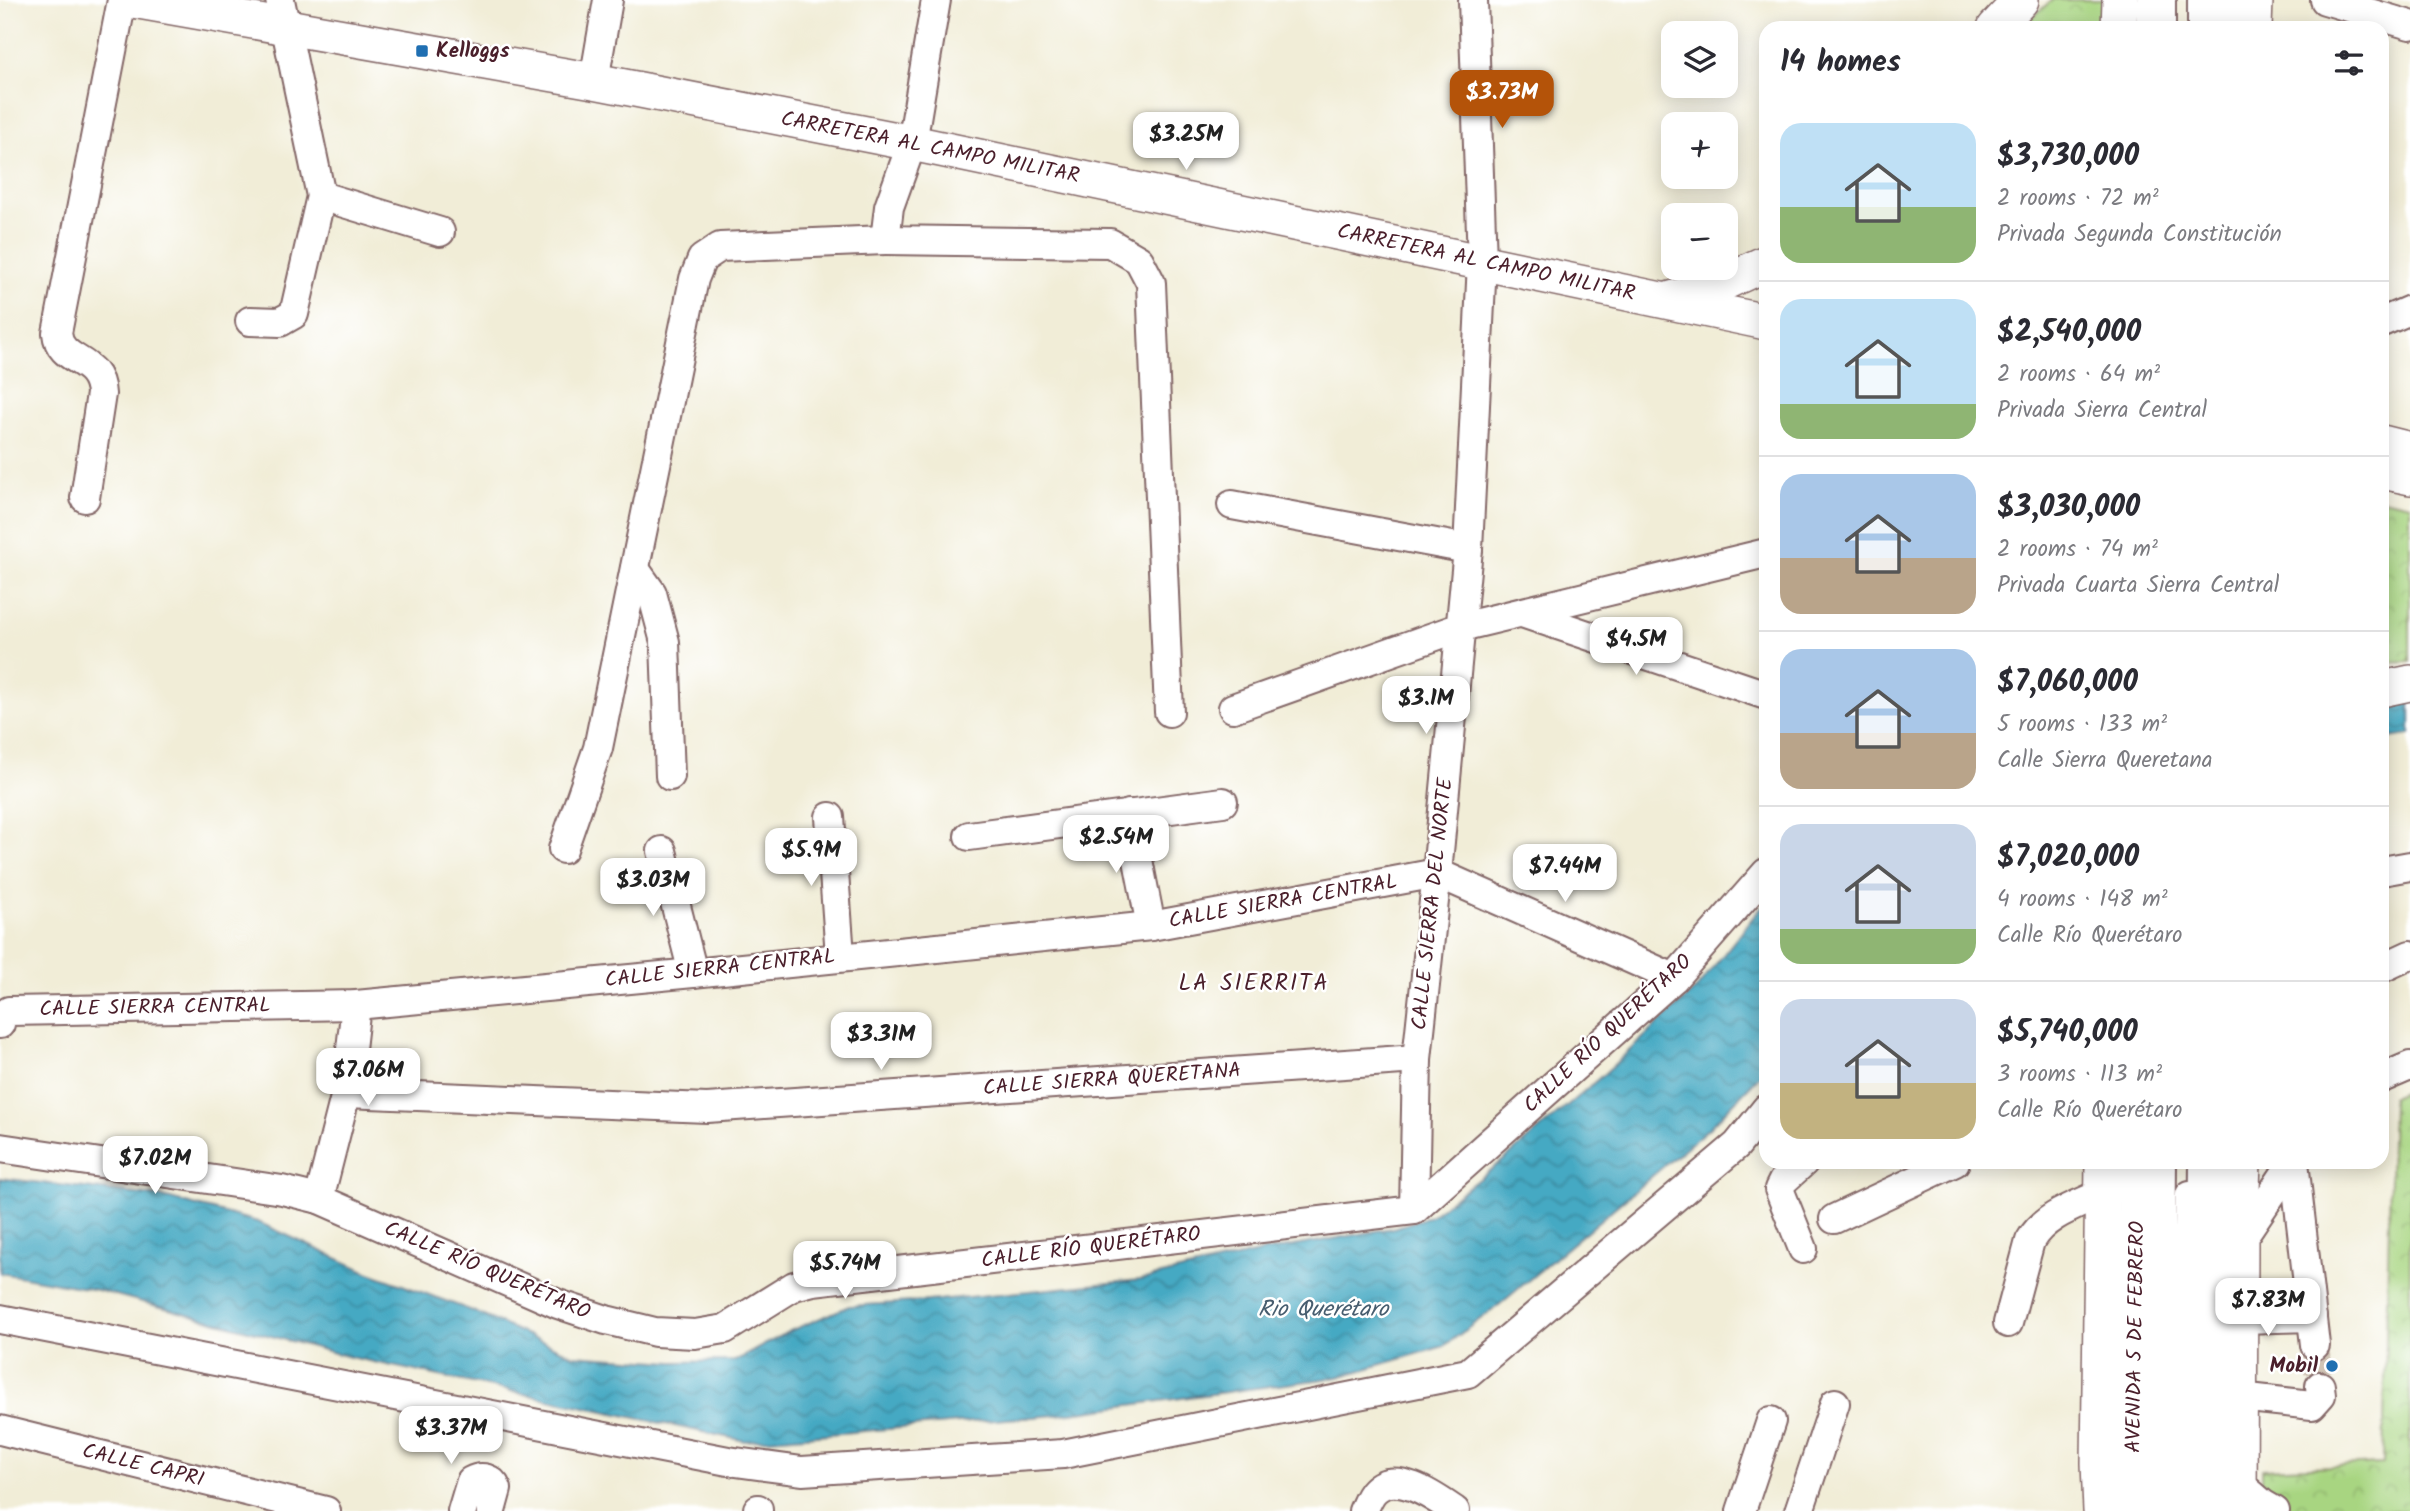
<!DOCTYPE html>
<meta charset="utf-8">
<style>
:root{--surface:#fff;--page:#f2f2f3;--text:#2b2b33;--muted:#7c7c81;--line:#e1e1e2;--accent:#b45309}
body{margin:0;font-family:Kalam,sans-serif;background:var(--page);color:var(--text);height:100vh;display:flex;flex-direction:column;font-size:26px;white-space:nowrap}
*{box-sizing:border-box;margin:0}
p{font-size:23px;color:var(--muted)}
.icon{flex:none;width:38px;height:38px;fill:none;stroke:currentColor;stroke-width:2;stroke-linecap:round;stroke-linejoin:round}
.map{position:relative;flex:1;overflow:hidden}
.panel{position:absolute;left:1759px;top:21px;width:630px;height:1148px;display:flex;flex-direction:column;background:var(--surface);border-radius:21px;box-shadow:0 4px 18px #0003}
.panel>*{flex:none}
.tools{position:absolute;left:1661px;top:21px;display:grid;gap:14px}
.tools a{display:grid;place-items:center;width:77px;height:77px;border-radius:14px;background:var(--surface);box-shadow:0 4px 18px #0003;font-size:35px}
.price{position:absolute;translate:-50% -60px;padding:0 16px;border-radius:14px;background:#fff;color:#222;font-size:23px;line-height:46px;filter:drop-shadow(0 2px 4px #0008)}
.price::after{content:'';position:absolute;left:50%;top:42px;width:21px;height:16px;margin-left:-10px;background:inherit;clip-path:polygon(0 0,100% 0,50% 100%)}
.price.selected{background:var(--accent);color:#fff}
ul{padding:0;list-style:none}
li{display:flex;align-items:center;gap:21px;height:175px;padding:0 21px}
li+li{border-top:2px solid var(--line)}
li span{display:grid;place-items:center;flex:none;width:196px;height:140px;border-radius:21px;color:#555}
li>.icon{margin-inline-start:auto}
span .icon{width:84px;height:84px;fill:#fffc;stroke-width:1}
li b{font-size:30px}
h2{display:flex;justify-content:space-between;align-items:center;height:84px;padding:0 21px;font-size:30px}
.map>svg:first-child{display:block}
.park{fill:url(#park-crowns);stroke:#797a56;stroke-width:2}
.water{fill:url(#water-waves);stroke:#476477;stroke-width:2}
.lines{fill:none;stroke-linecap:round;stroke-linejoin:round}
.minor-tunnel{stroke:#d0c4b5;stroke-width:28;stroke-dasharray:28 14;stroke-linecap:butt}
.minor-casing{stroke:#846767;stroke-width:32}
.major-casing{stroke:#846767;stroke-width:38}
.highway-casing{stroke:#846767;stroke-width:42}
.minor{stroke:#fff;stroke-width:28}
.major{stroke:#fff;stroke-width:35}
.highway{stroke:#fff;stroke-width:38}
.poi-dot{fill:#1f6fb2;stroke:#fff;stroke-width:2.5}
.labels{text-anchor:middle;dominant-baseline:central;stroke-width:5;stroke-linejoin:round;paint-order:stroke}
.poi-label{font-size:21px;font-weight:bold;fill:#4a1f2b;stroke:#fff;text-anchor:start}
.street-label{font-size:21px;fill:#4a1f2b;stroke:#fff}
.neighbourhood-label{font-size:23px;letter-spacing:2px;fill:#4a1f2b;stroke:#fff}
.water-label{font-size:23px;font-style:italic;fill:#475d6f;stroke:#fff}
</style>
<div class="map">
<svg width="2410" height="1511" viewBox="0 0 2410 1511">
<defs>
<pattern id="park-crowns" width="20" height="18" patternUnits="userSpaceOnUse" patternTransform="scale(1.75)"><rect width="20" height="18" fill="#a8d581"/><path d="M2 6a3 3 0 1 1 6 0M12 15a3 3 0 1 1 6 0" fill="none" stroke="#92b670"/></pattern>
<pattern id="water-waves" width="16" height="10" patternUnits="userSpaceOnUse" patternTransform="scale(1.75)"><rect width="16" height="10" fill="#44a9c3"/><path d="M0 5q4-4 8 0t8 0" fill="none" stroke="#3b899f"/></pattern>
</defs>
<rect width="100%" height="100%" fill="#fff"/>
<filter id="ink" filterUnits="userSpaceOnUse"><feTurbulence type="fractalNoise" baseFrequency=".0143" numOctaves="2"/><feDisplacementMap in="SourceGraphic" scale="14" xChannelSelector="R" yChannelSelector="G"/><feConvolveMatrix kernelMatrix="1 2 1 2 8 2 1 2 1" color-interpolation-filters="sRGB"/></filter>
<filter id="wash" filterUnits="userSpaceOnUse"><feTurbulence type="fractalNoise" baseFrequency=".00686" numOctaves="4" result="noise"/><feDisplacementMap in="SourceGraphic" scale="28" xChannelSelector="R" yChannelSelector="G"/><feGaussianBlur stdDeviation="1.57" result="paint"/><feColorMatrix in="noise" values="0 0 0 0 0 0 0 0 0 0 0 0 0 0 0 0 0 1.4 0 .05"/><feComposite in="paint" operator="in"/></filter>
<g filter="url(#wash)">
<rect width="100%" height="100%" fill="#f1edd7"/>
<g class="park">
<polygon points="2052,0 2104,0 2104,28 2020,28"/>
<polygon points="2382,499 2410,505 2410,662 2382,663"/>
<polygon points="2410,1089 2410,1511 2262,1511 2262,1469 2383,1464 2392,1097"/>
</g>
<g class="water">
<polygon points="2410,672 2410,735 2382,739 2382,676"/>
<polygon points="1766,901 1766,1069 1709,1128 1499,1305 1444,1346 1338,1377 1056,1415 745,1441 350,1357 97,1290 0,1273 0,1178 163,1197 258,1222 367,1272 470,1310 573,1355 673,1362 735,1361 790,1331 849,1306 928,1301 1140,1280 1267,1251 1397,1227 1430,1216 1505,1159 1604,1074 1696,989"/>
</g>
</g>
<g filter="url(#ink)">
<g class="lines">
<polyline class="minor-tunnel" points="2315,1345 2320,1386"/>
<defs>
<g id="minor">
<polyline points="936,0 912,143 889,207 885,240 1110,243 1139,260 1151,283 1169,712"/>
<polyline points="2202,0 2202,28"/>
<polyline points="2325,0 2410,25"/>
<polyline points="594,81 608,0"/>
<polyline points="321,196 440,232"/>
<polyline points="250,321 280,322 294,314 321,196 280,0"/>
<polyline points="2382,322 2410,310"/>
<path d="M 85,498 L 101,394 C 99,355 60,365 57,333 L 122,0"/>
<polyline points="1232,505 1468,549"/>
<polyline points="635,569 652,593 665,642 670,776"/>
<polyline points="1522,613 1766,695"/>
<polyline points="1233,708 1461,627 1766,553"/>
<polyline points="1129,814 1151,926"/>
<polyline points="830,817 840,956"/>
<polyline points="969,836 1223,802"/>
<polyline points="563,849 598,748 694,279 702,259 720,247 885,240"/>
<polyline points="662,851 693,973"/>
<polyline points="2382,871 2410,866"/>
<polyline points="2382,968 2410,955"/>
<polyline points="0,1024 1,1018 9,1011 356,1005 693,973 1151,926 1437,873 1674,978"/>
<polyline points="2382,1078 2410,1066"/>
<polyline points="346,1093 707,1108 1417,1059"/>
<polyline points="0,1148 282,1190 319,1199 558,1304 606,1320 655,1332 695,1334 725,1329 794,1286 813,1281 1414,1210 1674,978 1766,873"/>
<polyline points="2294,1162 2315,1345"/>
<polyline points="319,1199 346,1093 356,1005"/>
<polyline points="1414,1210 1417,1059 1437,873 1468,549 1482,262 1473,0"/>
<polyline points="1834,1219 1955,1162"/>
<polyline points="2240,1241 2293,1162"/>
<polyline points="1803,1249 1779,1189 1783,1181 1804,1162"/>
<polyline points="0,1319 728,1461 802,1471 1063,1454 1468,1373 1737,1145 1766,1109"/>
<polyline points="2240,1319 2312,1317"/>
<path d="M 2008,1323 L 2030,1241 C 2044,1215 2078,1205 2103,1193"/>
<polyline points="2240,1397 2312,1405 2321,1395 2320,1386"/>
<polyline points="0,1430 326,1511"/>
<polyline points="2241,1485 2263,1504 2275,1511"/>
<polyline points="758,1509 758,1511"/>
<path d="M 462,1511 L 471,1481 C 482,1475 492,1478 497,1489 L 491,1511"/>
<path d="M 1363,1511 C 1366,1505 1369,1496 1374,1491 C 1395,1468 1436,1498 1455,1511"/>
<polyline points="1741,1511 1771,1421"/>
<polyline points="1799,1511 1835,1403"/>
<polyline points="2159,1511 2162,1162"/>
<polyline points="2181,1511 2190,1195"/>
</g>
<g id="major">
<polyline points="133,0 594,81 912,143 1766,322"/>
<polyline points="1995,28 2021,0"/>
<polyline points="2119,28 2120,0"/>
<polyline points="2254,28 2255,0"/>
<polyline points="1671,299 1714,287 1766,263"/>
<polyline points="2382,443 2410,450"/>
<polyline points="2382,471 2410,477"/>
<polyline points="2382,689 2410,683"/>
<polyline points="2101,1511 2099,1463 2103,1162"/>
<polyline points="2239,1511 2240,1241 2243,1162"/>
</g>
<g id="highway">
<polyline points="2156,0 2156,28"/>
<polyline points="2227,0 2227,28"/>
<polyline points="2130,1511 2133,1476 2139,1162"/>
<polyline points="2205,1511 2209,1162"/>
</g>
</defs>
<use href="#minor" class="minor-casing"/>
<use href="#major" class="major-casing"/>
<use href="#highway" class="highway-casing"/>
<use href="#minor" class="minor"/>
<use href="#major" class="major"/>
<use href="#highway" class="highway"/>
</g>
</g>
<g class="poi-dot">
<rect x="415" y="44" width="14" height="14" rx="3.5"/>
<circle cx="2332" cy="1366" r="7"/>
</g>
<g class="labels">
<g class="poi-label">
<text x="436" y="51">Kelloggs</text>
<text x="2318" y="1366" text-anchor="end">Mobil</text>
</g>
<g class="street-label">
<text transform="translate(930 148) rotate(11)">CARRETERA AL CAMPO MILITAR</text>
<text transform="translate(1486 263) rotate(12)">CARRETERA AL CAMPO MILITAR</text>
<text transform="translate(1283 902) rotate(-10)">CALLE SIERRA CENTRAL</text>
<text transform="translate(1433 904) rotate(-84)">CALLE SIERRA DEL NORTE</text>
<text transform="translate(720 969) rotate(-6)">CALLE SIERRA CENTRAL</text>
<text transform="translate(155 1008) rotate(-1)">CALLE SIERRA CENTRAL</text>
<text transform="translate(1608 1034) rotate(-43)">CALLE RÍO QUERÉTARO</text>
<text transform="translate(1112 1080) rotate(-4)">CALLE SIERRA QUERETANA</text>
<text transform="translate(1091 1248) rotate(-7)">CALLE RÍO QUERÉTARO</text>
<text transform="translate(487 1271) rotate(23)">CALLE RÍO QUERÉTARO</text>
<text transform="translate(2136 1337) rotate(-89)">AVENIDA 5 DE FEBRERO</text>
<text transform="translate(143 1466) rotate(14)">CALLE CAPRI</text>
</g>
<g class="neighbourhood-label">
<text x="1254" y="984">LA SIERRITA</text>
</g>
<g class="water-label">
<text x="1323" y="1310">Rio Querétaro</text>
</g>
</g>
</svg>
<div class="tools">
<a><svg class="icon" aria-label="layers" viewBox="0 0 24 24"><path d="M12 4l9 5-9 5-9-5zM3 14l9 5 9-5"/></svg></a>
<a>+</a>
<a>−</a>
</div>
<b class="price selected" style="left:1502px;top:130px">$3.73M</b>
<b class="price" style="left:1186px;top:172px">$3.25M</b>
<b class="price" style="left:1636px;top:677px">$4.5M</b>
<b class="price" style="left:1426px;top:736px">$3.1M</b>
<b class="price" style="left:1116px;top:875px">$2.54M</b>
<b class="price" style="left:811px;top:888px">$5.9M</b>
<b class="price" style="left:1565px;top:904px">$7.44M</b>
<b class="price" style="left:653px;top:918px">$3.03M</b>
<b class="price" style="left:881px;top:1072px">$3.31M</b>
<b class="price" style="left:368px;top:1108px">$7.06M</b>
<b class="price" style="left:155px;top:1196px">$7.02M</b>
<b class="price" style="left:845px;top:1301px">$5.74M</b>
<b class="price" style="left:2268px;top:1338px">$7.83M</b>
<b class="price" style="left:451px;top:1466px">$3.37M</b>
<section class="panel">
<h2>14 homes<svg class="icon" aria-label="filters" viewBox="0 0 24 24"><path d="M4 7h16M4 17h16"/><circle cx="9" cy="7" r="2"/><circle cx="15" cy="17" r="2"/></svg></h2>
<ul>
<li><span style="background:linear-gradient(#bfe0f5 60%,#8fb573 0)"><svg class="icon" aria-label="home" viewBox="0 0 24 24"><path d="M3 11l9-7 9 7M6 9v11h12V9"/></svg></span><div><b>$3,730,000</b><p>2 rooms · 72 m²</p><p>Privada Segunda Constitución</p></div></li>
<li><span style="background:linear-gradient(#bfe0f5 75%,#8fb573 0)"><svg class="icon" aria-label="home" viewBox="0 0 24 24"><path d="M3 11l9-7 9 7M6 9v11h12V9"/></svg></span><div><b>$2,540,000</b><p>2 rooms · 64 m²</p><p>Privada Sierra Central</p></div></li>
<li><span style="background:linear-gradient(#a9c7e8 60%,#b9a48a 0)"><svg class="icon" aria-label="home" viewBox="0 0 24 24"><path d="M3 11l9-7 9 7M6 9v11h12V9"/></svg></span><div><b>$3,030,000</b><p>2 rooms · 74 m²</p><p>Privada Cuarta Sierra Central</p></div></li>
<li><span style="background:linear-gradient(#a9c7e8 60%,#b9a48a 0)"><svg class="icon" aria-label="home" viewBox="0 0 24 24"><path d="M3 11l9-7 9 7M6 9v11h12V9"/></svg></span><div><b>$7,060,000</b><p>5 rooms · 133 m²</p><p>Calle Sierra Queretana</p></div></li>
<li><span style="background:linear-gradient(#c9d6e8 75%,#8fb573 0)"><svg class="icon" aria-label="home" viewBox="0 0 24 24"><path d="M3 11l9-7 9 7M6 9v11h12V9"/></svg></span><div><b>$7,020,000</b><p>4 rooms · 148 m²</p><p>Calle Río Querétaro</p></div></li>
<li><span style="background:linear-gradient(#c9d6e8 60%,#c2b280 0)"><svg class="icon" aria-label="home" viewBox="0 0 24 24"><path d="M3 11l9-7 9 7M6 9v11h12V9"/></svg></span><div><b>$5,740,000</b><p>3 rooms · 113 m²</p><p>Calle Río Querétaro</p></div></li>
</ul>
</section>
</div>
